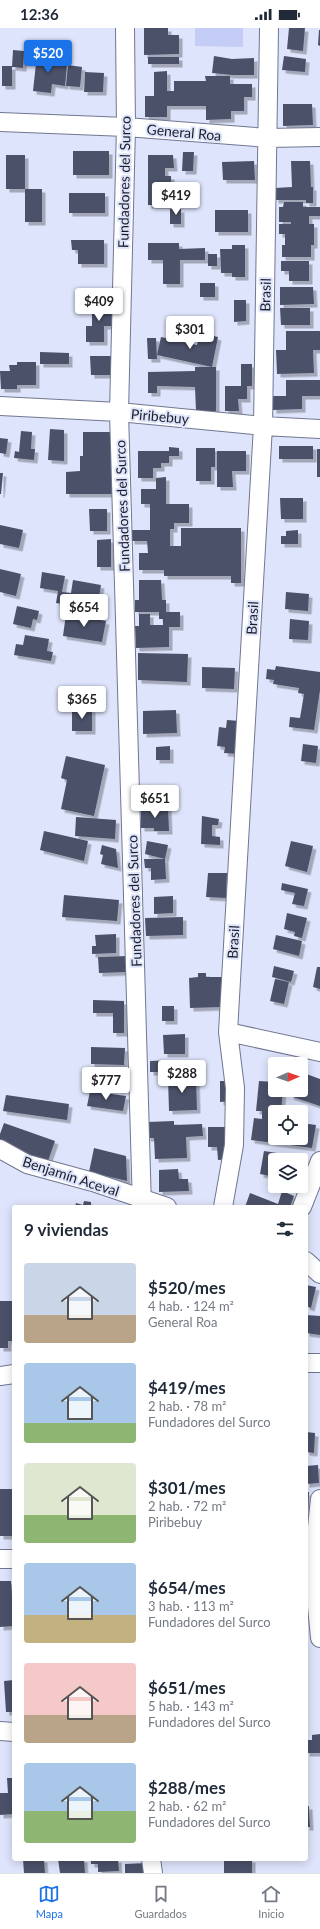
<!DOCTYPE html>
<html lang="es">
<head>
<meta charset="utf-8">
<style>
  body { margin:0; font-family:Lato,sans-serif; background:#f6f6f7; color:#1f2937; height:100vh; display:flex; flex-direction:column; font-size:15px; white-space:nowrap }
  * { box-sizing:border-box; margin:0 }
  p { font-size:13px; color:#747a83 }
  .icon { flex:none; width:22px; height:22px; fill:none; stroke:currentColor; stroke-width:2; stroke-linecap:round; stroke-linejoin:round }
  .map { position:relative; flex:1; overflow:hidden }
  .details { position:absolute; left:12px; top:1177px; width:296px; height:656px; display:flex; flex-direction:column; background:#fff; border-radius:4px; box-shadow:0 2px 10px #0003 }
  .details>* { flex:none }
  .needle { width:26px; rotate:88deg }
  .fabs { position:absolute; left:268px; top:1029px; display:grid; gap:8px }
  .fabs a { display:grid; place-items:center; width:40px; height:40px; border-radius:4px; background:#fff; box-shadow:0 2px 10px #0003; font-size:20px }
  .price { position:absolute; translate:-50% -34px; padding:0 9px; border-radius:4px; background:#fff; color:#222; font-size:13px; line-height:26px; filter:drop-shadow(0 1px 2px #0008) }
  .price::after { content:''; position:absolute; left:50%; top:24px; width:12px; height:9px; margin-left:-6px; background:inherit; clip-path:polygon(0 0,100% 0,50% 100%) }
  .price.current { background:#1a73e8; color:#fff }
  ul { padding:0; list-style:none }
  li { display:flex; align-items:center; gap:12px; height:100px; padding:0 12px }
  li span { display:grid; place-items:center; flex:none; width:112px; height:80px; border-radius:4px; color:#555 }
  li>.icon { margin-inline-start:auto }
  span .icon { width:48px; height:48px; fill:#fffc; stroke-width:1 }
  li b { font-size:17px }
  h2 { display:flex; justify-content:space-between; align-items:center; height:48px; padding:0 12px; font-size:17px }
  .status { display:flex; justify-content:space-between; align-items:center; height:28px; padding:0 20px; background:#fff; direction:ltr }
  .status svg { height:11px; fill:currentColor }
  .tab-bar { display:flex; justify-content:space-around; align-items:center; height:56px; border-top:1px solid #e0e1e3; background:#fff; font-size:11px; color:#747a83 }
  .tab-bar a { display:grid; justify-items:center; gap:2px }
  .tab-bar .current { color:#1a73e8 }
  .map>svg:first-child { display:block }
  .green { fill:#c4cdf5 }
  .building { fill:#4c5169; filter:url(#shadow) }
  .lines { fill:none; stroke-linecap:round; stroke-linejoin:round }
  .minor-casing { stroke:#717791; stroke-width:20 }
  .minor { stroke:#fff; stroke-width:18 }
  .labels { text-anchor:middle; dominant-baseline:central; stroke-width:4; stroke-linejoin:round; paint-order:stroke }
  .street-label { font-size:14px; fill:#1c1e28; stroke:#dee4fb }
</style>
</head>
<body>
<div class="status"><b>12:36</b><svg viewBox="0 0 49 12"><path d="M0 12V9h3v3zM5 12V6h3v6zM10 12V3h3v9zM15 12V0h3v12zM26 1h20v11H26zM47 4h2v5h-2z"/></svg></div>
<div class="map">
<svg width="320" height="1845" viewBox="0 0 320 1845">
  <defs>
    <filter id="shadow"><feDropShadow dx="3.5" dy="3.5" stdDeviation="0" flood-color="#0004"/></filter>
  </defs>
  <rect width="100%" height="100%" fill="#dee4fb"/>
  <path class="green" d="M195,0H243V19L195,18Z"/>
  <path class="building" d="M144,0H168V7H179V26L144,27Z
    M289,0H305L303,23L287,21Z
    M319,2H320V18L318,17Z
    M13,22L24,23L23,40L12,39Z
    M37,26L55,28L54,36L67,37L65,58L52,56L51,65L33,63Z
    M214,28L232,31L254,30V47H232L212,45Z
    M284,28L306,31L305,44L282,42Z
    M148,29H179V36H148Z
    M68,37L82,39L80,59L66,58Z
    M2,38H12V58H2Z
    M167,43V63H174V53H206L205,48H230V56H252V69H244V83H231V91L206,92V78H167V89H145V68H154V44Z
    M85,44L104,45L103,64H84Z
    M283,76H312L313,97L283,98Z
    M73,123H109V147H73Z
    M183,124H194L193,143H182Z
    M6,127H25V161H42V194H25V161H6Z
    M148,127H173L174,140H165V148H171L172,177H148Z
    M254,133L255,152H223L222,134Z
    M291,133H310L311,159H313V175H306V172H275V160L292,159Z
    M69,165H105V185H69Z
    M284,174H303V179H320V188H309V196H314V217H311V229H282V217H285V206H279V196H291V194H279V179H283Z
    M170,181H181V196H170Z
    M215,182H248V204H215Z
    M71,212H104V236H78V222H72Z
    M148,215H179V221L205,220V232H180V256H163V232H148Z
    M232,217H245V249H232V245H221L220,221H232Z
    M208,226H217V238H208Z
    M281,233H309V253H289V243H281Z
    M200,255H215V269H200Z
    M280,259H313L314,276L280,277Z
    M234,272H246V293L234,294Z
    M92,274H112V298H104V314H86V298H92Z
    M280,280H310V297H281Z
    M286,303H320V322H313L314,345L277,346L276,322H286Z
    M200,305L218,309L212,339L157,327L161,309L197,317Z
    M147,310H156L157,331H148Z
    M40,324L69,325V336H40Z
    M90,328H113V347H91Z
    M17,334H36V357H17V361H1L0,343H10L9,337H17Z
    M241,336H252V358H247V371H238L239,383H225V358H241Z
    M195,339H216V383H196L195,359L157,358V365H148V344L195,343Z
    M286,352H320V368H302V381L273,382V368H286Z
    M50,401L64,402V433L48,432Z
    M21,403L32,404L31,421H35L34,432L14,430L15,423L19,424Z
    M83,404H115V466H66V444L80,443V428H83Z
    M0,410L8,411L6,426L0,425Z
    M279,418H313V431H279Z
    M169,419L179,420V428H169V435H161V440H153V450H138V423H169Z
    M196,420H215V439H211V453H196Z
    M317,421H320V449H317Z
    M217,423H246V443H232L233,459H217Z
    M0,445H3L1,466H0Z
    M166,449V476H189V495H174V501H170V518H181V500H241V555H231V548H164V542H139V525H148L147,513H131V502H150V476H141V461H156V450Z
    M280,470H303V491H281Z
    M89,481H107V503H90Z
    M0,497L23,502L19,520L0,516Z
    M298,502V516H281V508H286V503Z
    M111,511V539H97V512Z
    M0,541L21,546L16,568L0,564Z
    M42,544L65,548L62,564L71,565L73,552L101,557L97,581L56,575L58,563L40,560Z
    M139,552H161L162,572H166V584H180V599H169V619L136,620L135,598H139V586H150V597H163V591H159V584H135V572H139Z
    M286,564L309,566L308,583L285,581Z
    M17,578L39,583L37,592L33,591L31,600L13,596Z
    M66,586L106,593L102,614L63,608Z
    M290,591L309,593L308,612L289,611Z
    M25,607L49,611L47,623L53,624L51,633L14,627L16,616L23,617Z
    M138,625L188,626L187,654L138,652Z
    M276,638L320,644V662L314,702L289,699L290,689L300,690L304,666L298,665L299,660L273,656L274,652L266,651L267,641L275,642Z
    M202,639L235,640L234,661L202,660Z
    M72,681H92V703H72Z
    M176,682L177,705L143,706V683Z
    M227,692L240,693L238,726L224,725L225,719L217,718L219,699L226,700Z
    M303,716L318,718L316,735L301,733Z
    M170,718V732H156V719Z
    M66,728L105,737L94,788L61,781L67,752L61,750Z
    M168,779L169,803H154V800H141V780Z
    M202,788L219,791L218,797H212V808L220,809V817L201,816Z
    M76,789L116,792L115,811L75,808Z
    M44,803L88,813L84,833L40,822Z
    M147,813L168,817L165,831L166,851L151,852V840H145L144,831H165L145,826Z
    M291,813L313,818L307,844L285,838Z
    M102,817L116,821L118,840L101,836L103,827L100,826Z
    M208,845H227L226,870L206,869Z
    M282,855L308,861L304,878L292,876L295,865L281,862Z
    M64,867L119,872L117,893L62,889Z
    M173,868V885L154,886V869Z
    M287,885L307,890L302,910L294,908L295,904L284,901Z
    M183,889V907L146,908L145,890Z
    M116,906V925L92,926V918H96L95,907Z
    M276,907L302,913L299,928L273,921Z
    M128,928V944L99,945L98,929Z
    M274,938L294,943L291,954L272,949Z
    M317,939H320V961L313,959Z
    M198,945H206V949H222L223,979L190,980L189,950L198,949Z
    M275,951L289,954L284,976L270,973Z
    M93,972L124,973V1005H113V985H93Z
    M162,978H174V993H162Z
    M185,1006V1026H164L163,1007Z
    M91,1019L125,1020L124,1037L91,1036Z
    M175,1032V1044H150V1033Z
    M105,1040H123V1060L105,1059Z
    M301,1044L320,1051V1078L290,1068L292,1062H301Z
    M168,1050H196L197,1082L169,1083Z
    M220,1053H233L234,1073L220,1074Z
    M259,1053L275,1054V1062H283L281,1084H275V1110H301V1095L316,1097L312,1120L251,1112L254,1090L262,1091V1083H256Z
    M90,1063L126,1068L123,1083L87,1078Z
    M6,1067L69,1076L67,1092L3,1083Z
    M174,1093V1097L202,1096L203,1108L186,1109L187,1130L155,1131L154,1110H147V1094Z
    M4,1095L55,1113L48,1133L0,1116V1106Z
    M208,1099H230L231,1131L218,1132L217,1119H208Z
    M94,1120L126,1128L127,1153L89,1144Z
    M264,1123L290,1127L289,1132H275V1157L269,1156L270,1148L260,1146Z
    M178,1141L179,1151H188L189,1163L159,1164V1142Z
    M282,1163L294,1168L290,1179H245L250,1165L278,1176Z
    M84,1173L91,1174V1179H75L76,1175L83,1177Z
    M306,1257L316,1259L311,1280L306,1278Z
    M0,1273H14V1313H8V1320H0Z
    M306,1287L320,1288V1307L306,1305Z
    M306,1404L315,1405L314,1425L306,1424Z
    M318,1437L319,1455L306,1456V1438Z
    M0,1461H13L14,1523H12V1508H0Z
    M306,1464H309L308,1501H306Z
    M0,1553H11L14,1598L0,1599Z
    M14,1652V1684H6L4,1653Z
    M320,1706V1725H306V1712H312V1707Z
    M7,1750H14V1786L0,1787V1765H8Z
    M306,1778H309L310,1799H306Z
    M23,1831H44L45,1845H24Z
    M58,1831H84L85,1845H60Z
    M91,1831H118L119,1843L98,1844V1836H91Z
    M224,1831H252V1845H224Z
    M146,1835V1845H125V1836Z"/>
  <g class="lines">
    <defs>
      <path id="minor" d="M125,0L126,99L119,384L142,1179
        M0,94L126,99L268,110L320,109
        M0,378L119,384L263,398L320,401
        M228,1004L320,1024
        M0,1121L27,1136L93,1154L167,1179
        M223,1179L234,1117L235,1060L228,1004L263,398L269,0
        M302,1179L320,1133
        M306,1233L320,1246
        M306,1335H320
        M0,1348L14,1346
        M320,1471L313,1537L320,1610
        M0,1531H14
        M0,1703L14,1704
        M151,1831L153,1845"/>
    </defs>
    <use href="#minor" class="minor-casing"/>
    <use href="#minor" class="minor"/>
  </g>
  <g class="labels">
    <g class="street-label">
      <text transform="translate(184 104) rotate(5)">General Roa</text>
      <text transform="translate(124 154) rotate(-89)">Fundadores del Surco</text>
      <text transform="translate(265 267) rotate(-89)">Brasil</text>
      <text transform="translate(160 388) rotate(5)">Piribebuy</text>
      <text transform="translate(122 478) rotate(-92)">Fundadores del Surco</text>
      <text transform="translate(252 590) rotate(-87)">Brasil</text>
      <text transform="translate(134 873) rotate(-92)">Fundadores del Surco</text>
      <text transform="translate(233 914) rotate(-87)">Brasil</text>
      <text transform="translate(71 1148) rotate(18)">Benjamín Aceval</text>
    </g>
  </g>
</svg>
<div class="fabs">
<a><svg class="needle" viewBox="-14 -14 28 28"><path d="M0-13l5 13h-10z" fill="#e53935"/><path d="M0 13l5-13h-10z" fill="#747a83"/></svg></a>
<a><svg class="icon" aria-label="locate" viewBox="0 0 24 24"><circle cx="12" cy="12" r="6"/><path d="M12 2v4M12 18v4M2 12h4M18 12h4"/></svg></a>
<a><svg class="icon" aria-label="layers" viewBox="0 0 24 24"><path d="M12 4l9 5-9 5-9-5zM3 14l9 5 9-5"/></svg></a>
</div>
<b class="price current" style="left:48px;top:46px">$520</b>
<b class="price" style="left:176px;top:188px">$419</b>
<b class="price" style="left:99px;top:294px">$409</b>
<b class="price" style="left:190px;top:322px">$301</b>
<b class="price" style="left:84px;top:600px">$654</b>
<b class="price" style="left:82px;top:692px">$365</b>
<b class="price" style="left:155px;top:791px">$651</b>
<b class="price" style="left:182px;top:1066px">$288</b>
<b class="price" style="left:106px;top:1073px">$777</b>
<section class="details">
<h2>9 viviendas<svg class="icon" aria-label="filters" viewBox="0 0 24 24"><path d="M4 7h16M4 17h16"/><circle cx="9" cy="7" r="2"/><circle cx="15" cy="17" r="2"/></svg></h2>
<ul>
<li><span style="background:linear-gradient(#c9d6e8 65%,#b9a48a 0)"><svg class="icon" aria-label="home" viewBox="0 0 24 24"><path d="M3 11l9-7 9 7M6 9v11h12V9"/></svg></span><div><b>$520/mes</b><p>4 hab. · 124 m²</p><p>General Roa</p></div></li>
<li><span style="background:linear-gradient(#a9c7e8 75%,#8fb573 0)"><svg class="icon" aria-label="home" viewBox="0 0 24 24"><path d="M3 11l9-7 9 7M6 9v11h12V9"/></svg></span><div><b>$419/mes</b><p>2 hab. · 78 m²</p><p>Fundadores del Surco</p></div></li>
<li><span style="background:linear-gradient(#dfe7d0 65%,#8fb573 0)"><svg class="icon" aria-label="home" viewBox="0 0 24 24"><path d="M3 11l9-7 9 7M6 9v11h12V9"/></svg></span><div><b>$301/mes</b><p>2 hab. · 72 m²</p><p>Piribebuy</p></div></li>
<li><span style="background:linear-gradient(#a9c7e8 65%,#c2b280 0)"><svg class="icon" aria-label="home" viewBox="0 0 24 24"><path d="M3 11l9-7 9 7M6 9v11h12V9"/></svg></span><div><b>$654/mes</b><p>3 hab. · 113 m²</p><p>Fundadores del Surco</p></div></li>
<li><span style="background:linear-gradient(#f6c9c9 65%,#b9a48a 0)"><svg class="icon" aria-label="home" viewBox="0 0 24 24"><path d="M3 11l9-7 9 7M6 9v11h12V9"/></svg></span><div><b>$651/mes</b><p>5 hab. · 143 m²</p><p>Fundadores del Surco</p></div></li>
<li><span style="background:linear-gradient(#a9c7e8 60%,#8fb573 0)"><svg class="icon" aria-label="home" viewBox="0 0 24 24"><path d="M3 11l9-7 9 7M6 9v11h12V9"/></svg></span><div><b>$288/mes</b><p>2 hab. · 62 m²</p><p>Fundadores del Surco</p></div></li>
</ul>
</section>
</div>
<nav class="tab-bar">
<a class="current"><svg class="icon" aria-label="map" viewBox="0 0 24 24"><path d="M3 6l6-2 6 2 6-2v14l-6 2-6-2-6 2zM9 4v14M15 6v14"/></svg>Mapa</a>
<a><svg class="icon" aria-label="saved" viewBox="0 0 24 24"><path d="M7 4h10v16l-5-4-5 4z"/></svg>Guardados</a>
<a><svg class="icon" aria-label="home" viewBox="0 0 24 24"><path d="M3 11l9-7 9 7M6 9v11h12V9"/></svg>Inicio</a>
</nav>
</body>
</html>
